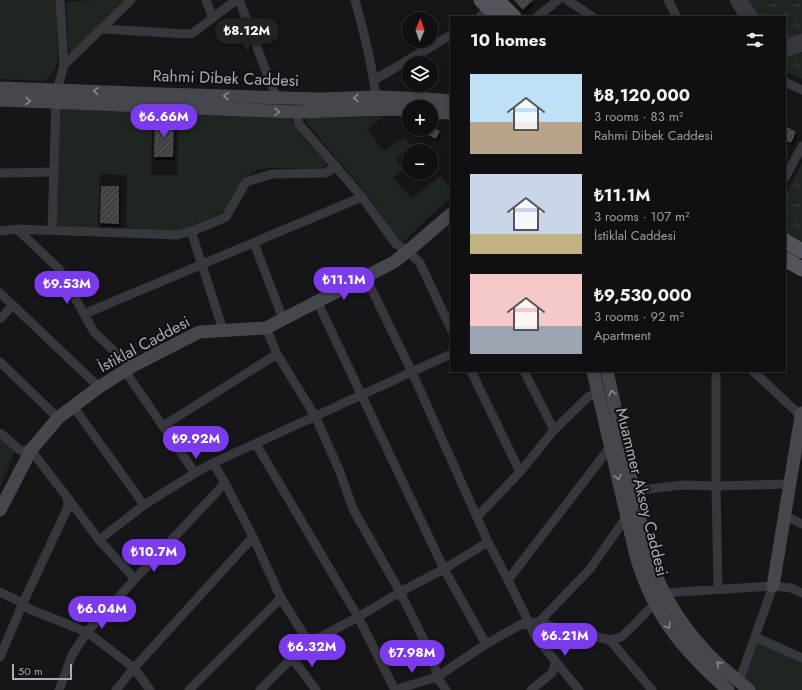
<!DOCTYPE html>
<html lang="en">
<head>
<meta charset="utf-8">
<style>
  body { margin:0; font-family:Jost,sans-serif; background:#19191b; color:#f1f3f6; height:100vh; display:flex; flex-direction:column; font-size:15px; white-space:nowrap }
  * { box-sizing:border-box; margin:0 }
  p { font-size:13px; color:#9c9d9f }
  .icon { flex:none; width:22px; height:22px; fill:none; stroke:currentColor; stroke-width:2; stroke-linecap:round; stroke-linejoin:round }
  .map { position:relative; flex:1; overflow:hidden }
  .details { position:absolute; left:450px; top:16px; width:336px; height:356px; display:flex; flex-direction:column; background:#101012; border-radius:0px; box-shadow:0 2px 6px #0003,0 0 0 1px #303032 }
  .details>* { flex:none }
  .needle { width:26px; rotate:2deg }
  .buttons { position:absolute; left:402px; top:12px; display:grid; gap:8px }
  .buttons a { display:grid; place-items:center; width:36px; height:36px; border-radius:50%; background:#101012; box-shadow:0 2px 6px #0003,0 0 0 1px #303032; font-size:20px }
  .scale { position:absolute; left:12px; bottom:10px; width:60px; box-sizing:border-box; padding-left:4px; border:2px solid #a8adb8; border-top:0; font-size:11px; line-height:14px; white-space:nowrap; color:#a8adb8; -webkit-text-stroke:3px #111113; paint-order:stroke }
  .price { position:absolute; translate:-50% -34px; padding:0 9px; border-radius:14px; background:#7c3aed; color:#fff; font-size:13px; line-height:26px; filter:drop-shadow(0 1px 2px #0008) }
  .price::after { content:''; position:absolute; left:50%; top:24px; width:12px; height:9px; margin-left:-6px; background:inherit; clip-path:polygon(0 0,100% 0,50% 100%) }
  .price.on { background:#222; color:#fff }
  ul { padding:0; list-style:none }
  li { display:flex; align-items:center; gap:12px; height:100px; padding:0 20px }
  li span { display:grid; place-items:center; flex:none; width:112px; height:80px; border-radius:0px; color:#555 }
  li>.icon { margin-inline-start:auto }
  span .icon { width:48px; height:48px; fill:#fffc; stroke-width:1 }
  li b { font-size:17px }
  h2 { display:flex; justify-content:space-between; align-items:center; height:48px; padding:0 20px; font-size:17px }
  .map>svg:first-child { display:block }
  .grass { fill:#1e261f }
  .park { fill:url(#park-tufts) }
  .building { fill:url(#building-hatch); filter:url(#shadow) }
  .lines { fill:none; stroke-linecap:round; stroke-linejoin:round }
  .street { stroke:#37383d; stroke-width:9 }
  .secondary { stroke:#45474d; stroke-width:13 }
  .primary { stroke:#53555c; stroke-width:15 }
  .oneway { stroke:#858993 }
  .labels { text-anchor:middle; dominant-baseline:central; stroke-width:4; stroke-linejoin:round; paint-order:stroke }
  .street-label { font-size:16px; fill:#a8adb8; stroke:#111113 }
</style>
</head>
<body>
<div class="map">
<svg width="802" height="690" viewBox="0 0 802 690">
  <defs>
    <pattern id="park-tufts" width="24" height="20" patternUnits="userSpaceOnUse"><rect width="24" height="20" fill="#1e261f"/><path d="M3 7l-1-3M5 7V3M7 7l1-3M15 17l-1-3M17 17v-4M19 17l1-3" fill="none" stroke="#3c433d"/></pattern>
    <pattern id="building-hatch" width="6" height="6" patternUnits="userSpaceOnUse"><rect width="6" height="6" fill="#404145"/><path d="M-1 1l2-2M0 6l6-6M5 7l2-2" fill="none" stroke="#595a5e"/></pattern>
    <filter id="shadow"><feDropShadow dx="1.5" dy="3" stdDeviation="0" flood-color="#0009"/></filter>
  </defs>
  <rect width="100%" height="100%" fill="#161618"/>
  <path class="grass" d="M0,0H56L58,57L56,67L52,74L44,81L0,79Z
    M90,0H124L71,52L68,47L66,2L80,1Z
    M60,109L152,112L151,175H177L178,113L289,117L306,141L327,163L321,169L270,168L257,170L244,178L225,211L192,227L174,231L126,228L127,175L100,174L98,228L56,226Z
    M384,117L367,129L384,151L404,137L412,146L396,159L404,170L393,177L411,199L440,176L451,189V197L403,242L397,240L370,198L305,121L308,118Z
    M0,439L14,451V454L0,487Z
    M758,643L802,662V690H756L746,681V675Z"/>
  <path class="park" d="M738,0H802V79L785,71V17H749Z
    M802,163V243L785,233V195Z"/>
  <path class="building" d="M514,0H533L523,10Z
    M155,119H174L173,157H154Z
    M431,126L440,131L436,139L423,132L425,129H431Z
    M785,126L796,132L791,143L785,140Z
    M101,186H119V224L100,223Z"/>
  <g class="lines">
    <path class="street" d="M60,0L64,65
      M206,0L213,18
      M239,0L276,97
      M355,0C364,32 372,64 376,97
      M567,0L593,17
      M668,0L677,17
      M734,0L744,17
      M743,0L754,17
      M480,17L488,7
      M537,17L558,0
      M102,29L187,34L193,33L236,0
      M785,44L802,38
      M785,53L802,47
      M374,80L451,35
      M785,82L802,90
      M296,112L299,124L362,197L396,244L408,251L420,263L451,329
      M0,173L54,172
      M785,178L802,146
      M17,229L59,269L94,332L131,367
      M52,230L56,102L57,90L64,65L131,0
      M0,231L17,229L177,235L195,230L226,217L246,182L272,174L326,173L336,166
      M191,231L223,330
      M254,243L283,319
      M365,276L412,372L488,542L508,580L529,623L535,636L579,690
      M0,293L99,387
      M317,301L444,569L486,644
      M84,314L362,197
      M0,319L13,305
      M266,328L277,354L315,416L340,472L353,509L400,592L433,658L437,677L446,690
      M0,362L58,418
      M125,371L195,473
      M471,371L520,472
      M524,371L554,430
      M716,371V486L718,589
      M753,371L801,416
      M73,406L144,505
      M163,426L277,354
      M0,433L20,450H31L67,497L99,540L135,579
      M256,444L358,617L395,690
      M213,463L225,483L253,537L281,598L309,643
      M634,491L682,485L716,486L789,484
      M784,515L802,524
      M477,517L520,472L554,430L589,396L599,395
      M99,540L144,505L195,473L213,463L451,354
      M508,580L611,446
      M0,592L23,603L27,608L87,632L134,668L150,690
      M539,622L590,569L627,516
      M755,637L802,658
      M610,640L621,637L632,627L648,610L656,605L660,595L664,593L773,586L791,588L802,593
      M0,657L23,603L68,507L67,497
      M292,658L316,690
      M737,680L741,676L773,586
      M59,690L72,655L87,632L135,579L225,483
      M116,690L134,668L253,537
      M189,690L281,598
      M260,690L292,658L309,643L358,617L400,592L444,569L488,542
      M394,690L437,677L486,644L520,625L529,623L539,622L554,627L610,640L652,690
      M531,690L552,673L556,662"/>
    <path class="secondary" d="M0,88L162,94L320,99L376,97L428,99L451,101
      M0,100L296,112L394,109L409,110
      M431,112L451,113
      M593,371L636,556C653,615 683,650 728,690
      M607,371L645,543C656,585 678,622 707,653C720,666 735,678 749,690
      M0,510L31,450L58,418L99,387L131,367L199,332L266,328L394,262L408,251L451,214
      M773,586L801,416L802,413"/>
    <path class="primary" d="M481,0L498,17
      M497,0L514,17
      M785,241L802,251
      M785,259L802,269"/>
  </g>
  <defs><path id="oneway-chevron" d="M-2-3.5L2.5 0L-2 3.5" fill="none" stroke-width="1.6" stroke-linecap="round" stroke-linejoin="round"/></defs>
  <g class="oneway">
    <use href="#oneway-chevron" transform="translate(96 91) rotate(-178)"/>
    <use href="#oneway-chevron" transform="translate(226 96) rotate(-178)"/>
    <use href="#oneway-chevron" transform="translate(356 98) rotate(179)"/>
    <use href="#oneway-chevron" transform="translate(28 101) rotate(2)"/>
    <use href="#oneway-chevron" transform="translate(277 112) rotate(3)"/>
    <use href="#oneway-chevron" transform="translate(612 393) rotate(-103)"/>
    <use href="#oneway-chevron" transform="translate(618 477) rotate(77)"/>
    <use href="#oneway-chevron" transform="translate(668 626) rotate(56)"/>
    <use href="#oneway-chevron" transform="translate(719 664) rotate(-138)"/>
  </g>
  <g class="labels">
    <g class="street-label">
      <text transform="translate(226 78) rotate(2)">Rahmi Dibek Caddesi</text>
      <text transform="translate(144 344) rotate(-28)">İstiklal Caddesi</text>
      <text transform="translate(642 492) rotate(76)">Muammer Aksoy Caddesi</text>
    </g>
  </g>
</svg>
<div class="buttons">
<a><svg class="needle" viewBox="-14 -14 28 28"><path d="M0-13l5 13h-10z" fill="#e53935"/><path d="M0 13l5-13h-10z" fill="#9c9d9f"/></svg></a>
<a><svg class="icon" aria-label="layers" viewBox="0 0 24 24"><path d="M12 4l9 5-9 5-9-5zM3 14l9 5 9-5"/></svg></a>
<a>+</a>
<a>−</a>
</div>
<div class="scale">50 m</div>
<b class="price on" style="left:247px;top:52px">₺8.12M</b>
<b class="price" style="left:164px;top:138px">₺6.66M</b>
<b class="price" style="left:344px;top:301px">₺11.1M</b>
<b class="price" style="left:67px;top:305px">₺9.53M</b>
<b class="price" style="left:196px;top:460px">₺9.92M</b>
<b class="price" style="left:154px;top:573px">₺10.7M</b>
<b class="price" style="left:102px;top:630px">₺6.04M</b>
<b class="price" style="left:565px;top:657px">₺6.21M</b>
<b class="price" style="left:312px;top:668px">₺6.32M</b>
<b class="price" style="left:412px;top:674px">₺7.98M</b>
<section class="details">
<h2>10 homes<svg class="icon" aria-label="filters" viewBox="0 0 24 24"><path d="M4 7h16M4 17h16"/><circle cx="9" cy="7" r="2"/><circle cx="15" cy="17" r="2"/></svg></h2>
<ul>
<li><span style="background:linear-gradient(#bfe0f5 60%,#b9a48a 0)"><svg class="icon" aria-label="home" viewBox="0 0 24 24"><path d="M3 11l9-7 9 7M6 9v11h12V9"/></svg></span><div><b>₺8,120,000</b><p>3 rooms · 83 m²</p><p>Rahmi Dibek Caddesi</p></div></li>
<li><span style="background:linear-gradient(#c9d6e8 75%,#c2b280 0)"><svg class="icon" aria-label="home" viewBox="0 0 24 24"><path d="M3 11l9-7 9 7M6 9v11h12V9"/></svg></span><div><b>₺11.1M</b><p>3 rooms · 107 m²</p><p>İstiklal Caddesi</p></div></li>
<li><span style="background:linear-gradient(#f6c9c9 65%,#9aa5b1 0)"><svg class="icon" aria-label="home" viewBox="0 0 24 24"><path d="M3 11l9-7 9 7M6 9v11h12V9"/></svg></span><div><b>₺9,530,000</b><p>3 rooms · 92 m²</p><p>Apartment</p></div></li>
</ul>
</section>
</div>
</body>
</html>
